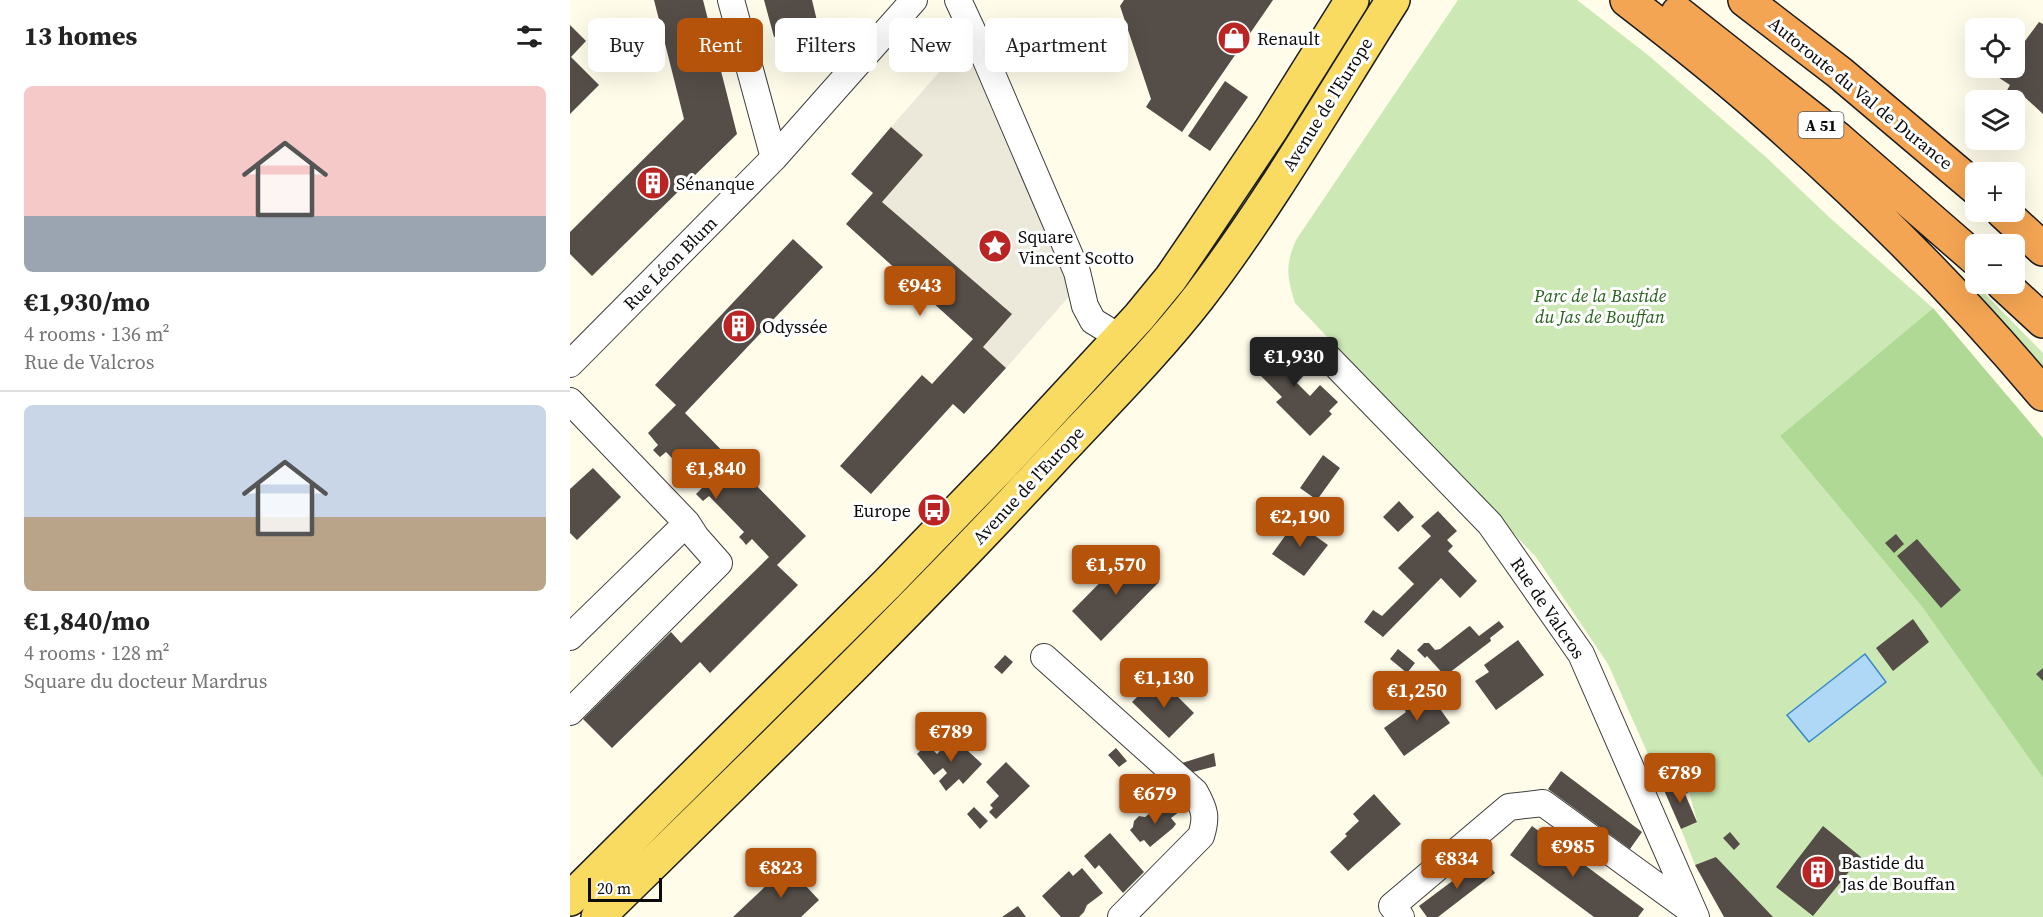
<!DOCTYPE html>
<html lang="en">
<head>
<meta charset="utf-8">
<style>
  body { margin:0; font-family:"Source Serif 4",serif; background:#f6f6f6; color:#222; height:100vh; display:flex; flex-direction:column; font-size:22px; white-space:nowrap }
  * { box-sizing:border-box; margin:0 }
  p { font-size:20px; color:#767676 }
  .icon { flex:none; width:33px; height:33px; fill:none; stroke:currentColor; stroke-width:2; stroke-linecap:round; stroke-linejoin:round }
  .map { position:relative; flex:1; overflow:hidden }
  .sheet { display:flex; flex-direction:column; background:#fff; width:570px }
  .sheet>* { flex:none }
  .top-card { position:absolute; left:18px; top:18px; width:570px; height:54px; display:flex; gap:12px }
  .buttons { position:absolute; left:1395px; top:18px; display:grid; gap:12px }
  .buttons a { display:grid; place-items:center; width:60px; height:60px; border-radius:9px; background:#fff; box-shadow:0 6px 24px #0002; font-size:30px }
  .scale { position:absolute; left:18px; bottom:15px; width:74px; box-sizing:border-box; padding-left:6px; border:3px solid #0b0b0b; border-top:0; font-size:16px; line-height:21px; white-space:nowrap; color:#0b0b0b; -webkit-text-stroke:4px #fff; paint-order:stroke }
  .price { position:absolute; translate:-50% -51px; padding:0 14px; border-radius:6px; background:#b45309; color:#fff; font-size:20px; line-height:39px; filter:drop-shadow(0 2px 3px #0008) }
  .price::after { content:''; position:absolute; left:50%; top:36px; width:18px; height:14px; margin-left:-9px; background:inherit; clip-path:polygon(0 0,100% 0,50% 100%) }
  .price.on { background:#222; color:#fff }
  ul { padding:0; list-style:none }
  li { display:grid; align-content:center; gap:12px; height:318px; padding:0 24px }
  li+li { border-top:2px solid #e0e0e0 }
  li span { display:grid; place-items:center; height:186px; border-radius:9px; color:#555 }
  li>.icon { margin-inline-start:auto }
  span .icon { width:108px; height:108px; fill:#fffc; stroke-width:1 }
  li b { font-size:26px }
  h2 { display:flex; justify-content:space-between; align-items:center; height:72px; padding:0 24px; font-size:26px }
  .pill { padding:0 21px; border-radius:9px; background:#fff; box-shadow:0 6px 24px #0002; font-size:21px; line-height:54px }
  .pill.on { background:#b45309; color:#fff }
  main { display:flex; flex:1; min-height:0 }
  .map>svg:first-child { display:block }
  .green { fill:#cce8b4 }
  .forest { fill:#afd994 }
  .plaza { fill:#ede9da }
  .water { fill:#afd7f6; stroke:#3688cc; stroke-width:1.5 }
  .building { fill:#544d48 }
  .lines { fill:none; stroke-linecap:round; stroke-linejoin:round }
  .minor-casing { stroke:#3e3e3e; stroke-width:28 }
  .major-casing { stroke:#1c1c1c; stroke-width:36 }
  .highway-casing { stroke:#1c1c1c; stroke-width:36 }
  .minor { stroke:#fff; stroke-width:26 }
  .major { stroke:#f8db60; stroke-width:33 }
  .highway { stroke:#f4a553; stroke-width:33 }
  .labels { text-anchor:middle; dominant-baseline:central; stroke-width:6; stroke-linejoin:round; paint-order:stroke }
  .shield { fill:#fff; stroke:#545454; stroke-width:1.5 }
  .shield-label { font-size:16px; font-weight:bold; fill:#0b0b0b }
  .poi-label { font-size:18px; fill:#0b0b0b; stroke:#fff; text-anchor:start }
  .street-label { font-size:18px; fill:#0b0b0b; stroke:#fff }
  .park-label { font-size:18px; font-style:italic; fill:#27621d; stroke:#fff }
</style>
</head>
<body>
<main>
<section class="sheet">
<h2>13 homes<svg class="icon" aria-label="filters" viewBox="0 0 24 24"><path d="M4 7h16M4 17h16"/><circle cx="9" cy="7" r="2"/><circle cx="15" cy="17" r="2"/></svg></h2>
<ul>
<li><span style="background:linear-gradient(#f6c9c9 70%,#9aa5b1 0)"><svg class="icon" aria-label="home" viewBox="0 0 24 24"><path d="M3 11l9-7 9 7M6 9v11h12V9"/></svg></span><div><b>€1,930/mo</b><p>4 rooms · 136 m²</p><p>Rue de Valcros</p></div></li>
<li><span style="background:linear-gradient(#c9d6e8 60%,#b9a48a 0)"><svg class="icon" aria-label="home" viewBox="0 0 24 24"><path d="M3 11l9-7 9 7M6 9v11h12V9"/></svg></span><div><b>€1,840/mo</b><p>4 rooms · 128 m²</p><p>Square du docteur Mardrus</p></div></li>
</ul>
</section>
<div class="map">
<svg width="1473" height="917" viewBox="0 0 1473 917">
  <rect width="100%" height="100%" fill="#fffcea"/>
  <path class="green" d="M798,0H807L694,178L612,297L341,591L335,586L450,467Z
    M888,0H1007L1078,55L1197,158L1260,218L1363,308L1210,436L1353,608L1473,778V917H1203L1146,857L1125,865L1111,829L1127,821L1119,792L1113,780L1093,788L1038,664L966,557L725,303C717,276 715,266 726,240Z
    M1411,290L1473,353V369L1406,295Z"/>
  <path class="forest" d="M1363,308L1473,438V778L1353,608L1210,436Z"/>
  <path class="plaza" d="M400,37L504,291L436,368L413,347L442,314L312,202L353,155L321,127Z"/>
  <path class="water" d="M1295,654L1316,682L1239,742L1217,715Z"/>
  <path class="building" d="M84,0H133L167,134L22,276L0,254V232L114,119Z
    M194,0H242L248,25L204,37Z
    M554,0H703L612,132L576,107L581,99L550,6Z
    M1469,22L1473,24V114L1447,90L1441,97L1435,94L1440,85L1414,68H1444V56Z
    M0,25L16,41L1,57L29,85L0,114Z
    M655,81L678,97L640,151L618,136Z
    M321,127L353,155L312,202L442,314L413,347L436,368L394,414L383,404L301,494L270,466L352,375L362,384L403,339L276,224L303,193L281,174Z
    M223,239L253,267L115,413L236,536L207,565L228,585L140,673L130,662L42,748L13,719L101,632L111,643L199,557L182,539L176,545L173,541L169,537L174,532L139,496L133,501L126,494L132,488L96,452L90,457L83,450L88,445L78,433L106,405L85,385Z
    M705,340L737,372L727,383L740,396L750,385L768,402L759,411L762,414L740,436L706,402L712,397L680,365Z
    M753,455L770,468L747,500L730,488Z
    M23,468L51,497L7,540L0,533V489Z
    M829,501L844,517L828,532L813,517Z
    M868,511L887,531L877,540L883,546L878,551L907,581L890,598L871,578L813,637L794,622L803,610L812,616L844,584L828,568L861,536L851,526Z
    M728,518L747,532L744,535L758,545L734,576L702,554Z
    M1326,534L1334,544L1324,553L1315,543Z
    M1347,539L1391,590L1371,608L1327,556Z
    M560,552L589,582L531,641L502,611Z
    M1343,619L1359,642L1323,671L1306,648Z
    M929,621L934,627L920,638L921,641L875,676L857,656L855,658L847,650L854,643H859L865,650L870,649L898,627L900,626L909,636Z
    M948,640L974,675L926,710L905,681L919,672L914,665Z
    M828,649L845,663L837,673L820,659Z
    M435,655L443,662L432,674L424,667Z
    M1473,668V681L1466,674Z
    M593,682L624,713L599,738L562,702L573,691L578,696Z
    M854,686L880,723L834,756L814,728L836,712L830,703Z
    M383,737L412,764L393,784L389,779L376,791L369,781L377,773L373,768L364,775L347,754L357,744L367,754Z
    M546,748L557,761L549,767L538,755Z
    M644,753L646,766L623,772L612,763Z
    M436,762L460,786L426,819L419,812L423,808L420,805L429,796L416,782Z
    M991,771L1072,832L1060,849L978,789Z
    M1113,779L1119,792L1115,794L1127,822L1111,829L1093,788Z
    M804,794L831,824L778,871L760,852L777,836L775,834L789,821L783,814Z
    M601,802L609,812L601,818L606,824L603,828L580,847L574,840L570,842L560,830L563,827L564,821L569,816L575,817L588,807L591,811Z
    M404,807L418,821L410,829L397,814Z
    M962,826L1074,909L1068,917H1024L940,855Z
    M1253,826L1291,857L1243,916L1206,887Z
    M1160,832L1170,844L1164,850L1153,838Z
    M540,833L574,872L553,893L529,865L525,869L514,856Z
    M1146,857L1203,917H1154L1125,865Z
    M913,858L925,873L868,917H857L849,906Z
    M217,866L249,900L231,917H163Z
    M512,868L533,893L517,905L514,912L509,917H491L472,896L499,871L503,876Z
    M448,906L456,917H432Z"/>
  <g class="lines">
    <defs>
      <path id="minor" d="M161,0L204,158
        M388,0L416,60L507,272L515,306L523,321L551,338
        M752,351L920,524L1011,654L1126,917
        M0,364L204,158L344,0
        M0,401L117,523L0,637
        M474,657L625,792C635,810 637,817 631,836L551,917
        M0,712L149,563L126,537L117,523
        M831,917L822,906L939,807L973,803L1123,912"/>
      <path id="major" d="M0,899L318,583L433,464L569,317L601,278L629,237L702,128L782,0
        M28,917C181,767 336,618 481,461C531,407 584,355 629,297C700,204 760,99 823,0"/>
      <path id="highway" d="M1057,0C1105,37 1153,75 1198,115C1296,201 1389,294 1473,394
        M1175,0L1270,73L1406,188
        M1108,13L1268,139L1406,259
        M1433,212L1473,249
        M1433,284L1473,321"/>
    </defs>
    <use href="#minor" class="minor-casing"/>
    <use href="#major" class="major-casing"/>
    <use href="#highway" class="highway-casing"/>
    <use href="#minor" class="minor"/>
    <use href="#major" class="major"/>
    <use href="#highway" class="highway"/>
  </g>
  <defs>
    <symbol id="shop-disc" viewBox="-11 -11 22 22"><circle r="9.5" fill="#ba2524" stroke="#fff"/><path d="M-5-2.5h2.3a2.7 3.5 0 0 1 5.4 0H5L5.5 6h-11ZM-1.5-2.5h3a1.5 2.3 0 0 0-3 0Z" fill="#fff"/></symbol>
    <symbol id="building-disc" viewBox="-11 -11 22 22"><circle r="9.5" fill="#ba2524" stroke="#fff"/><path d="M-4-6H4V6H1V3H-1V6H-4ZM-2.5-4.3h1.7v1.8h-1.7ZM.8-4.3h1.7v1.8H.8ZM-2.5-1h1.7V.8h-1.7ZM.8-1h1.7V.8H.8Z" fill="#fff"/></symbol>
    <symbol id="sight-disc" viewBox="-11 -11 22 22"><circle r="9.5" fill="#ba2524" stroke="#fff"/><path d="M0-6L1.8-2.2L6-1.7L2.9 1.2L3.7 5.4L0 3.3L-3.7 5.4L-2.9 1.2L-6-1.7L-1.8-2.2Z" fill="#fff"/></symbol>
    <symbol id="bus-disc" viewBox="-11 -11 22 22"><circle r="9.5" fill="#ba2524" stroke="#fff"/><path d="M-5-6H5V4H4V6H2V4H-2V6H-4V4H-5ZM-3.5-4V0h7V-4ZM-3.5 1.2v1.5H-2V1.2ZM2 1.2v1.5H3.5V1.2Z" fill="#fff"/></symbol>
  </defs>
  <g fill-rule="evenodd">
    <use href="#shop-disc" x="645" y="19" width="38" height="38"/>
    <use href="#building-disc" x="64" y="164" width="38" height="38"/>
    <use href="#sight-disc" x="406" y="227" width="38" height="38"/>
    <use href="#building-disc" x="150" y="307" width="38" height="38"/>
    <use href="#bus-disc" x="345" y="491" width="38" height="38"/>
    <use href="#building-disc" x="1229" y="853" width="38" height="38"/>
  </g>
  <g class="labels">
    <rect class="shield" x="1228.5" y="112" width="45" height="26" rx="4.5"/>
    <g class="shield-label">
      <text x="1251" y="125">A 51</text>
    </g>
    <g class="poi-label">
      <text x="687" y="38">Renault</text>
      <text x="106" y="183">Sénanque</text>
      <text x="448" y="236">Square<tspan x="448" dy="21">Vincent Scotto</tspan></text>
      <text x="192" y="326">Odyssée</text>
      <text x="341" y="510" text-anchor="end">Europe</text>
      <text x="1271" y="862">Bastide du<tspan x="1271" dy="21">Jas de Bouffan</tspan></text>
    </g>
    <g class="street-label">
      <text transform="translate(1291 93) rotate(39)">Autoroute du Val de Durance</text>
      <text transform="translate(757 104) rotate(-58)">Avenue de l'Europe</text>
      <text transform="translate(100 263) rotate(-45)">Rue Léon Blum</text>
      <text transform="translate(458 485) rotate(-47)">Avenue de l'Europe</text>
      <text transform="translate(978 608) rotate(56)">Rue de Valcros</text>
    </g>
    <g class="park-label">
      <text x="1030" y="295">Parc de la Bastide<tspan x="1030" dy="21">du Jas de Bouffan</tspan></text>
    </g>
  </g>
</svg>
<div class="buttons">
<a><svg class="icon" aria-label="locate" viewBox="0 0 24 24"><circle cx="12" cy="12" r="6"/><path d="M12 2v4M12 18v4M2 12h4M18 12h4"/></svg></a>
<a><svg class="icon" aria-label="layers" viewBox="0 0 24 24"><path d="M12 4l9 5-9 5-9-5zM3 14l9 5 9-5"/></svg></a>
<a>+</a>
<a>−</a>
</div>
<div class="scale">20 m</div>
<b class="price" style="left:350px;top:317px">€943</b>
<b class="price on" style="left:724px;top:388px">€1,930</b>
<b class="price" style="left:146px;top:500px">€1,840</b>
<b class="price" style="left:730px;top:548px">€2,190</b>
<b class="price" style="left:546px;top:596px">€1,570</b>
<b class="price" style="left:594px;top:709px">€1,130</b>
<b class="price" style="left:847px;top:722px">€1,250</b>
<b class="price" style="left:381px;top:763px">€789</b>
<b class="price" style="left:1110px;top:804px">€789</b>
<b class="price" style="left:585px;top:825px">€679</b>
<b class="price" style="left:1003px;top:878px">€985</b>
<b class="price" style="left:887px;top:890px">€834</b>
<b class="price" style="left:211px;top:899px">€823</b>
<div class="top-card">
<a class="pill">Buy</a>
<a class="pill on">Rent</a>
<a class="pill">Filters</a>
<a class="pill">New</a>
<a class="pill">Apartment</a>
</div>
</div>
</main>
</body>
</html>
